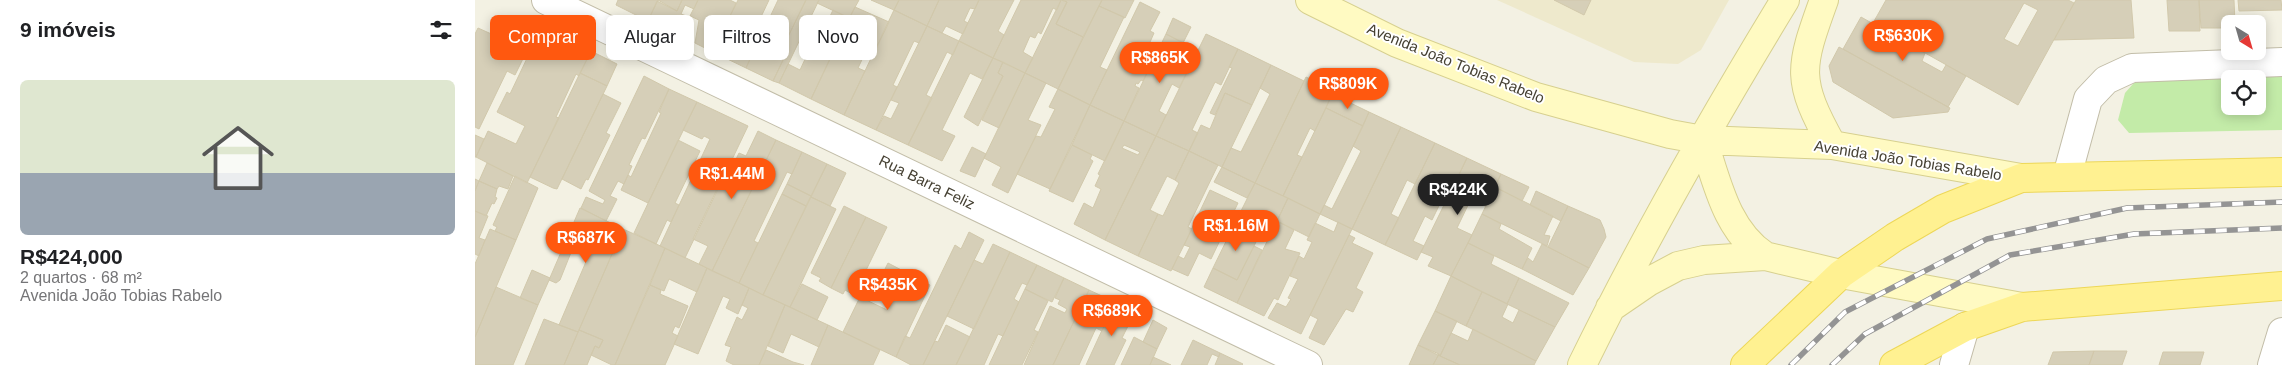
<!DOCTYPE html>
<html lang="pt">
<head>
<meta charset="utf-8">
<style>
  body { margin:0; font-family:Arial,sans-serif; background:#f2f2f2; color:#202124; height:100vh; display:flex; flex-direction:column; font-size:19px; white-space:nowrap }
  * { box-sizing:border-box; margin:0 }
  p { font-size:16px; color:#757577 }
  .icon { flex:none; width:28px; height:28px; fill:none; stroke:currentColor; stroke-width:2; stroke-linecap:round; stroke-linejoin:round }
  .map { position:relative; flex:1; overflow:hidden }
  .details { display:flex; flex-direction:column; background:#fff; width:475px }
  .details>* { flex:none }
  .top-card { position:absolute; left:15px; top:15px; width:475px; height:45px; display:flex; gap:10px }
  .needle { width:32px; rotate:143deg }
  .controls { position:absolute; left:1746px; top:15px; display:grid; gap:10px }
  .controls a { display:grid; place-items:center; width:45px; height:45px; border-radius:8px; background:#fff; box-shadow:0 2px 12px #0003; font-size:25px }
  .price { position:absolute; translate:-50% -42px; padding:0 11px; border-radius:18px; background:#ff580f; color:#fff; font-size:16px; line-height:32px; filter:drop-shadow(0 1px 2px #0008) }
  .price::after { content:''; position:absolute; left:50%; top:30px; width:15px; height:11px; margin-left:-8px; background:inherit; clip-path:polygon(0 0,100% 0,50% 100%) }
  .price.on { background:#222; color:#fff }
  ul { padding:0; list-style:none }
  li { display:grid; align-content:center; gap:10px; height:265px; padding:0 20px }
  li span { display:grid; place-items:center; height:155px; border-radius:8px; color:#555 }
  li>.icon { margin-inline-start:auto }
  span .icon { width:90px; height:90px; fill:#fffc; stroke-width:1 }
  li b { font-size:21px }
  h2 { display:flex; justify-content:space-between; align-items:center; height:60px; padding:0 20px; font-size:21px }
  .tag { padding:0 18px; border-radius:8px; background:#fff; box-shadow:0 2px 12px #0003; font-size:18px; line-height:45px }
  .tag.on { background:#ff580f; color:#fff }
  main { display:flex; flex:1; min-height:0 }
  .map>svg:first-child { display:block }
  .education { fill:#eee9cc }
  .green { fill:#c3eba8; fill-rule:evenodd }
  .building { fill:#d6cfb8; stroke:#d1c8ab; fill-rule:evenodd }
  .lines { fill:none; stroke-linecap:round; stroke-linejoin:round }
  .street-casing { stroke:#c2bda8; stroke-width:30 }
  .secondary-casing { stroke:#d7d08f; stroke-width:30 }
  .primary-casing { stroke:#edd758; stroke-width:30 }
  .street { stroke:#fff; stroke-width:28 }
  .secondary { stroke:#fffac2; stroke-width:28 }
  .primary { stroke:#fff191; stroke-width:28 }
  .rail-casing { stroke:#949494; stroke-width:5.5 }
  .rail { stroke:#fff; stroke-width:4; stroke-dasharray:11; stroke-linecap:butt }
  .labels { text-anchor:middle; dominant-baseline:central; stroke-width:4; stroke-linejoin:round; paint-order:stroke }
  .street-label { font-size:15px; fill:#464133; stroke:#fff }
</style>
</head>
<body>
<main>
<section class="details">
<h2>9 imóveis<svg class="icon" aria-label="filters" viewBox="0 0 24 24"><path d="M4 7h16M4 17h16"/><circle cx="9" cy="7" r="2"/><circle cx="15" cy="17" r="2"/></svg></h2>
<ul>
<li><span style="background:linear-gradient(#dfe7d0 60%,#9aa5b1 0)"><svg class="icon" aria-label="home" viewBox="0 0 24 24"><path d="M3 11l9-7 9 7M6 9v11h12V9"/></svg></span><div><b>R$424,000</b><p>2 quartos · 68 m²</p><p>Avenida João Tobias Rabelo</p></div></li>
</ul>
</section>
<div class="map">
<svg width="1807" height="365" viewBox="0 0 1807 365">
  <rect width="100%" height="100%" fill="#f3f1e3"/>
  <path class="education" d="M1022,0H1254L1226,50L1203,64L1159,62Z"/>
  <path class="green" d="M1807,73V130L1654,133L1643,120L1650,93L1665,76ZM1755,79H1782V106H1755Z"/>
  <path class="building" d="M143,0H183L173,21L141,5Z
    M183,0H207L202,11Z
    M207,0H223L219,9L210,5L206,14L214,17L205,36L173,21L182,1L202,11Z
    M223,0H255L261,3L238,52L220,43L224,20L215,16Z
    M263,0H294L285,19L291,22L271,68L238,52Z
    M303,0H331L304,55L309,58L298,81L271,68Z
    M331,0H344L304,83L298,81L309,58L304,55Z
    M344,0H384L374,18L342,3Z
    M396,0H424L419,10Z
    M424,0H464L452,26L419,10Z
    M464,0H504L500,9L495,8L489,21L493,23L488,34L471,26L467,33L452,26Z
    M504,0H539L523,31L529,35L518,58L484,41Z
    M546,0H586L582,10L578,8L566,34L563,32L560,38L555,36L548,52L558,58L550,73L518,58Z
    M586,0L592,2L581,24L608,37L583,89L550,73Z
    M588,0H627L608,37L581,24L592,2Z
    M627,0H659L650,18L624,6Z
    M1079,0H1116L1109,15Z
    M1411,0H1593L1599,3L1543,105L1443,49L1447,41L1419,25L1414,33L1398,23ZM1549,3L1563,10L1543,46L1529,39Z
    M1601,0H1656L1659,38L1579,40Z
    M1692,0H1724L1725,31H1694Z
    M1724,0H1759L1760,24H1755V28H1726Z
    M1763,0H1806L1807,10L1764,11Z
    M665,2L685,12L675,31L679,33L672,49L681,54L668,81L666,80L663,84L661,83L660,86L664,88L649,121L615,105Z
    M624,6L649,17L625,67L632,70L615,105L583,89Z
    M380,7L414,22L400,51L393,47L383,68L390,71L369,115L336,99Z
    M358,10L374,18L336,99L304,83L313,64L325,70L345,27L349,29Z
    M419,10L452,26L444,43L439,41L418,85L422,87L401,130L369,115Z
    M44,16L64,26L40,75L32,71L4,129L0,127V34L3,28L32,41Z
    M1386,17L1450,53L1447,61L1467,72L1471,65L1491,76L1473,107L1368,49Z
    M698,18L716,27L708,43L691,34Z
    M64,26L116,51L104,76L101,74L81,117L84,118L52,183L1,157L13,131L41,144L50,126L22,112L32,92L35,94L55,52L52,51Z
    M452,26L484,41L478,55L472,52L451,95L457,98L433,145L401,130L409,116L416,119L424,103L416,100Z
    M691,34L723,50L704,88L697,84L684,111L691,115L681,136L649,121Z
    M731,34L763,49L746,85L740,82L717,130L723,133L714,151L681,136Z
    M484,41L518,58L507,79L495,73L467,130L480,136L467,161L433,145Z
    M1364,47L1473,107L1475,108L1473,112L1418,118L1358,82L1354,66Z
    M763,49L796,65L777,105L750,93L740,115L735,113L757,68L754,67Z
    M116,51L142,64L132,86L105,73Z
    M518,58L528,62L523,73L528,76L503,126L489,117Z
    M528,62L550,73L524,128L507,120L528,76L523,73Z
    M796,65L829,81L780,183L747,167L756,148L766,152L795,94L785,88Z
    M105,73L132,86L82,189L78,188L55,177Z
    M550,73L571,83L553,120L566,125L533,193L517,185L526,167L509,158Z
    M169,76L194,89L170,139L167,138L163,146L154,165L157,166L149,184L143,181L135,196L142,199L131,221L106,208L111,197L128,204L130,200L114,191Z
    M831,77L859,90L840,131L835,128L822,155L827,157L808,196L780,183Z
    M194,89L222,102L173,203L146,190L153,175L156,177L186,113L184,112Z
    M583,89L615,105L575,189L542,174L561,136L566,137L580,109L574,107Z
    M750,93L777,105L747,167L714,151L726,125L735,129Z
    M128,94L146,103L131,133L135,135L113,180L111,179L106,189L87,179Z
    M857,94L894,112L888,126L851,108Z
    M222,102L273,126L210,258L185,246L235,139L229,136L227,139L208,130Z
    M615,105L649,121L630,161L597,145Z
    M851,108L888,126L845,214L808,196Z
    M894,112L926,127L877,229L845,214L849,205L857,209L886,151L878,146Z
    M649,121L681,136L630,240L599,224L609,203L618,208L626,189L620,186L625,175L623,174ZM649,145L665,152L663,155L647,148Z
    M926,127L960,143L940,184L932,180L916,214L924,218L910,245L877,229Z
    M283,131L301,140L237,271L224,264L233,246L218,239L243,187L247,188L264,153L271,156Z
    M0,135L9,139L1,157H0Z
    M681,136L714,151L700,180L692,176L675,210L683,214L663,256L630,240Z
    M203,140L225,151L200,203L204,205L196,222L192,220L181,244L159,233Z
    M301,140L327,152L317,174L312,172L279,241L283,243L264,283L237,271Z
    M960,143L992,158L981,181L977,179L957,220L950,216L938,241L949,246L942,260L910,245Z
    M597,145L617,155L615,159L618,161L598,202L574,191Z
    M497,147L511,154L500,177L485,171Z
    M714,151L743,165L713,227L717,229L696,271L663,256L683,214L688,216L704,183L700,180Z
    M327,152L352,164L336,196L312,184Z
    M992,158L1026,174L1010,206L996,199L982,228L997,235L976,276L953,266L958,257L946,252Z
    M12,163L38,176L33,189L24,186L22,189L4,181Z
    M352,164L371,173L355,206L336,197Z
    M747,167L780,183L772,198L739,182Z
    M1026,174L1054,187L1047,201L1020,187Z
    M40,176L63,188L41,240L20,231L22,227L18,225Z
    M0,179L4,181L0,191Z
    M4,181L22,189L20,197L22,198L19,204L17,203L11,216L0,211V191Z
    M780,183L813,198L802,221L800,223L794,220L790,222L782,240L779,239L781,233L760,223Z
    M312,184L336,196L331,206L307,194Z
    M1020,187L1078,216L1069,235L1075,236L1072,246L1007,214Z
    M735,190L763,203L736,259L724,253L713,276L697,269L703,256L709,259L715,247L709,245Z
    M1061,191L1093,206L1086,221L1055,205Z
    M307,194L331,206L288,295L264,283Z
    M336,197L361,209L315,307L288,295Z
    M813,198L845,214L834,237L802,221Z
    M369,206L391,217L356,288L344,281L346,278L336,273Z
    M1093,206L1125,220L1129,229L1131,237L1114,268L1073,247Z
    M105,208L148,229L103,332L84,325L119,243L108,238L106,243L101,240L85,280L81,283L74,280Z
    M0,211L13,216L4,238L10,240L4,256L0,254Z
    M1007,214L1026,224L1024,229L1057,248L1047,269L993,243Z
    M391,217L412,227L379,295L370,290L368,294L356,288Z
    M802,221L819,230L810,249L825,253L803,300L799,298L789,316L762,303Z
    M863,222L877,229L826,334L793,318L802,303L811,307L816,299L813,298L823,279L815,276L824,256L829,259L837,242L832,240L840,223L859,232Z
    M760,223L781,233L779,239L782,240L762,280L738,268Z
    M15,229L41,240L0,337V264Z
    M148,229L190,248L140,365H137L116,355L120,346L124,348L128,340L104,330Z
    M494,232L509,240L448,365H436L421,357L430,336L435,338L480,245L486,249Z
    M874,235L880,238L877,243L898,253L881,288L888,292L878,312L871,309L849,345L834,338L843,319L835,315Z
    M993,243L1019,256L1016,264L1044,278L1032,304L976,276Z
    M518,244L535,252L499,329L472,316L499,260L508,264Z
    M1067,244L1114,268L1098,295L1047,269L1053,258L1058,262Z
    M779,246L787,250L762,303L729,287L738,268L762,280Z
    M190,248L232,268L222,292L194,279L189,291L175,285Z
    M535,252L562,265L552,285L547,283L539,299L544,302L528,336L523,334L509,365H481Z
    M413,263L455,285L421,357L368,332L385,297L412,310L415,304L397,295Z
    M562,265L589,278L577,302L550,289Z
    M232,268L274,288L263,314L251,308L255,299L248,296L223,354L199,344Z
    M57,270L75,278L63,305L45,298Z
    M976,276L1007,292L991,326L960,311Z
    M589,278L614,290L578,365H549L575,306L590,313L592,309L583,304L585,300L580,298Z
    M1044,278L1094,303L1080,327L1032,304Z
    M327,284L353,297L342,320L315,307Z
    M175,285L186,290L185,294L213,306L204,328L200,326L197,333L203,336L190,365H140Z
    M21,287L63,305L38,365H0V337Z
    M274,288L310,305L284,365H259L251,361L256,347L250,345L262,317L267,320L273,308L267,305Z
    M550,289L573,301L559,330L563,332L547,365H514Z
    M614,290L640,302L627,331L621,328L604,365H578Z
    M1007,292L1033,304L1027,317L1038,323L1044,310L1080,327L1061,361L991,326Z
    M640,302L666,315L664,319L658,316L647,338L651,340L639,365H611Z
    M310,305L353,325L344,347L316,334L308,353L293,346Z
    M960,311L982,321L965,356L943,345Z
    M69,319L103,332L89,365H50Z
    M678,320L692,328L682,349L668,342Z
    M353,325L405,350L398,365H336Z
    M471,325L495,337L481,365H448L460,341L463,342Z
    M998,329L1061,361L1059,365H985L965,356L976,333L993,341Z
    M104,330L128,340L124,348L120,346L112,365H89Z
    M659,337L682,349L675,365H646Z
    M718,340L745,353L744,357L737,354L732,365H706Z
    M943,345L964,354L958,365H934Z
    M291,350L318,362L329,365H284Z
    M1619,351L1614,365H1573L1578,352Z
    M1619,351H1652L1647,365H1614Z
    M1688,352H1729L1725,365H1684Z
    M745,353L768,364L767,365H740Z
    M964,354L965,356L985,365H958Z
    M678,357L696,365H675Z"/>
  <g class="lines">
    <defs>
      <path id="street" d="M71,0L833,365
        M1592,176L1613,99L1631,80L1657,68L1807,62
        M1479,365L1490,327
        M1797,365L1807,332"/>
      <path id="secondary" d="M835,0L922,43L1061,97L1195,134L1228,140L1357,145L1546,178
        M1349,0C1324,69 1321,80 1357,145
        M1228,140C1242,182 1251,230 1290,256
        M1135,308L1173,282L1203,266L1229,260L1290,256L1366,274L1547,307
        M1107,365C1168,240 1238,118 1310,0"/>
      <path id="primary" d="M1270,365L1366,274L1420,237L1468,209L1546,178L1807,172
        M1419,365L1490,327L1547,307L1807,286"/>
    </defs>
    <use href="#street" class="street-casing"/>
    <use href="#secondary" class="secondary-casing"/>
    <use href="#primary" class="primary-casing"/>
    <use href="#street" class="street"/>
    <use href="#secondary" class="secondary"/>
    <use href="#primary" class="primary"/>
    <defs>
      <path id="rail" d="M1316,365L1370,312L1512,239L1652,208L1807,202
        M1357,365L1390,334L1535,255L1659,234L1807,228"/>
    </defs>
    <use href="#rail" class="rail-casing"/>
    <use href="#rail" class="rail"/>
  </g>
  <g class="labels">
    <g class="street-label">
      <text transform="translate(981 63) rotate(22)">Avenida João Tobias Rabelo</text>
      <text transform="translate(1433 160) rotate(9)">Avenida João Tobias Rabelo</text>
      <text transform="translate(452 182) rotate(26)">Rua Barra Feliz</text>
    </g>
  </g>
</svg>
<div class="controls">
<a><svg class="needle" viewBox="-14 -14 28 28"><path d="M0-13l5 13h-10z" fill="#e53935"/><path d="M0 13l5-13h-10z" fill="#757577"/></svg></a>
<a><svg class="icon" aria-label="locate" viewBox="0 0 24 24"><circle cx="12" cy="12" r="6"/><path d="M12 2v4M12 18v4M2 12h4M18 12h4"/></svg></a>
</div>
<b class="price" style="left:1428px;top:62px">R$630K</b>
<b class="price" style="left:685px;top:84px">R$865K</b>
<b class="price" style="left:873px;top:110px">R$809K</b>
<b class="price" style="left:257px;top:200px">R$1.44M</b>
<b class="price on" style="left:983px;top:216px">R$424K</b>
<b class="price" style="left:761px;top:252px">R$1.16M</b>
<b class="price" style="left:111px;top:264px">R$687K</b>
<b class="price" style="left:413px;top:311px">R$435K</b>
<b class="price" style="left:637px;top:337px">R$689K</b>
<div class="top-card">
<a class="tag on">Comprar</a>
<a class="tag">Alugar</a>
<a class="tag">Filtros</a>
<a class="tag">Novo</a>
</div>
</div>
</main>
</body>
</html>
